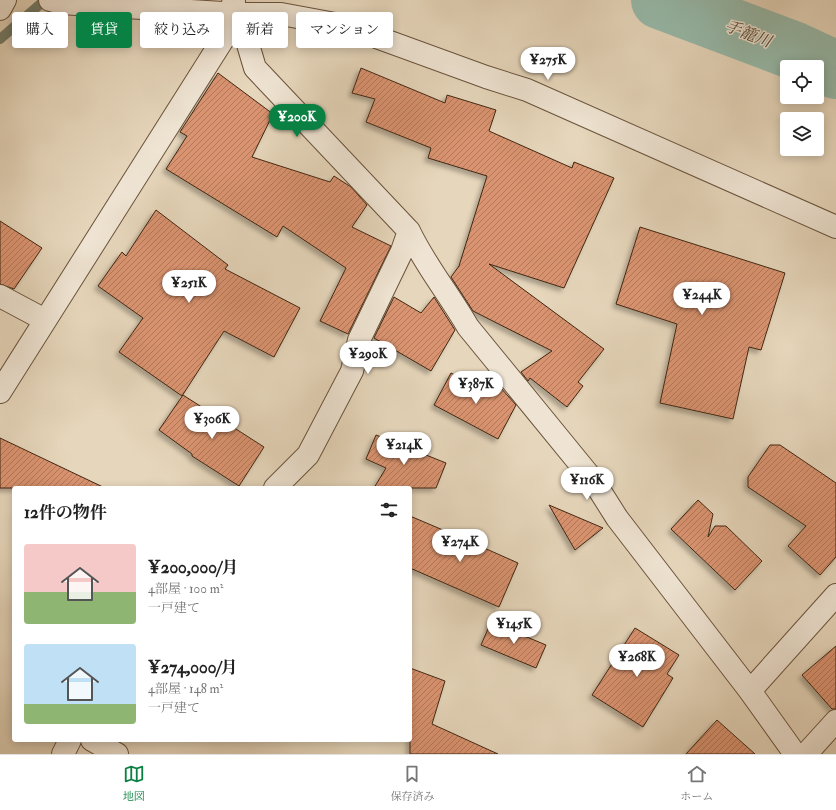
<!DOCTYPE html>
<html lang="ja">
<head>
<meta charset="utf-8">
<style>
  body { margin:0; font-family:"IM FELL Double Pica","Noto Serif JP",serif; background:#f6f6f6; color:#222; height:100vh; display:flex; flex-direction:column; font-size:15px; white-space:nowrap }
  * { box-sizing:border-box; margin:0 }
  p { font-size:13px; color:#767676 }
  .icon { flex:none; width:22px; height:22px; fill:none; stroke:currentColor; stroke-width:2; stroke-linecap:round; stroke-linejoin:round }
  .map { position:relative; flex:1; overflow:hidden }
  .drawer { position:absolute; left:12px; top:486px; width:400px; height:256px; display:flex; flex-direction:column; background:#fff; border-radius:4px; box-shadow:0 2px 10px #0003 }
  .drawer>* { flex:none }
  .banner { position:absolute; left:12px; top:12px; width:400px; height:36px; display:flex; gap:8px }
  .tools { position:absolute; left:780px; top:60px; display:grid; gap:8px }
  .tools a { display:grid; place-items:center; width:44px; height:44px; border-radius:4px; background:#fff; box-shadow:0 2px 10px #0003; font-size:20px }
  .price { position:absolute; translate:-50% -34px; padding:0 9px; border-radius:14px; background:#fff; color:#222; font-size:13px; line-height:26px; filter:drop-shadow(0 1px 2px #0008) }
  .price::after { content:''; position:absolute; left:50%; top:24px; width:12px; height:9px; margin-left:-6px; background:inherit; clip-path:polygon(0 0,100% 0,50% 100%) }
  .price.active { background:#0b8043; color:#fff }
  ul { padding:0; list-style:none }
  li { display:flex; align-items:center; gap:12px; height:100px; padding:0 12px }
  li span { display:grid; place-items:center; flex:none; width:112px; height:80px; border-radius:4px; color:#555 }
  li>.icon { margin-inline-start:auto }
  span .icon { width:48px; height:48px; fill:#fffc; stroke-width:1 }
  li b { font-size:17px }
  h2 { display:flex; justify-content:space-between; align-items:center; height:48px; padding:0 12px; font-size:17px }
  .chip { padding:0 14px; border-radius:4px; background:#fff; box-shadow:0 2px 10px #0003; font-size:14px; line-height:36px }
  .chip.active { background:#0b8043; color:#fff }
  .dock { display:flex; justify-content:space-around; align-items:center; height:56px; border-top:1px solid #e0e0e0; background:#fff; font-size:11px; color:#767676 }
  .dock a { display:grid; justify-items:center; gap:2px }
  .dock .active { color:#0b8043 }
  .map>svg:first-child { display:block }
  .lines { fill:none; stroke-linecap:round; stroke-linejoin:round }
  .stream { stroke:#747f6d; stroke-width:10 }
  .river { stroke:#97baaa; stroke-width:58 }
  .building { fill:url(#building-hatch); stroke:#402712; filter:url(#shadow) }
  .minor-casing { stroke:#6a533c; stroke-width:24 }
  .tertiary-casing { stroke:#6a533c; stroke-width:24 }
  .minor { stroke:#efe4d3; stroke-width:22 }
  .tertiary { stroke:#efe4d3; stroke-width:22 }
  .labels { text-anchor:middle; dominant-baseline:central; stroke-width:3; stroke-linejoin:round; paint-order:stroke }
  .water-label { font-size:16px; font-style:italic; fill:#564c38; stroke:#efe4d3 }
</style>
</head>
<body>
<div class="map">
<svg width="836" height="754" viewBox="0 0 836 754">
  <defs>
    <pattern id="building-hatch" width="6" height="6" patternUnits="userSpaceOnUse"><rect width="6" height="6" fill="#da936f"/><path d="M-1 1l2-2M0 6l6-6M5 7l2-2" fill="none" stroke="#b2785a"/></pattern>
    <filter id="shadow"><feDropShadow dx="-3.5" dy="3.5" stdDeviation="2" flood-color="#0004"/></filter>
  </defs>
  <rect width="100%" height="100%" fill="#e6d6bb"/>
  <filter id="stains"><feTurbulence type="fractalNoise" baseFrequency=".005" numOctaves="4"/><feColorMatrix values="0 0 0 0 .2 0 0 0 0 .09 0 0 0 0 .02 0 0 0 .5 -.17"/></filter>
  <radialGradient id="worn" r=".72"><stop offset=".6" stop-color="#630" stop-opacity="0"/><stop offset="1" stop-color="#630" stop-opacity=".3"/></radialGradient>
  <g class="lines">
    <path class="stream" d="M0,39L45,0"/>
    <path class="river" d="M660,0L795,51L836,70"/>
  </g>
  <path class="building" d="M361,68L445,103L447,95L496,110L489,131L572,168L574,162L614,178L564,288L489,264L604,349L578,382L583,386L567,407L530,378L528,381L521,372L552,351L473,311L451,277L459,266L487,176L428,158L431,148L366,122L375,99L352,93Z
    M218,73L273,114L252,157L330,182L334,176L351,187L367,205L352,227L391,246L348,334L320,321L346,268L283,226L277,237L166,169L187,136L180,132Z
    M156,210L228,265L225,269L300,308L274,357L224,331L182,396L119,352L143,318L98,286L122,252L126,256Z
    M0,221L42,248L14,289L0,284Z
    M640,227L785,273L761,350L749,347L733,419L660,403L677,324L616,304Z
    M394,297L421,313L434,297L455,330L431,371L374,338Z
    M451,373L490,394L500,387L516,405L498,439L434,405Z
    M183,395L264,447L239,486L192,456V454L159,430Z
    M376,435L446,463L436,488H374L386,468L366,459Z
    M0,438L105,488H0Z
    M770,445H780L836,483V557L820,575L788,546L806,526L748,487V477Z
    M698,500L713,514L708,537L715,526H726L762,561L735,590L671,529Z
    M549,505L603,528L575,550Z
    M410,516L450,533L445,542L455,535L518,563L499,607L410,568Z
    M491,622L546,645L536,668L481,645Z
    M635,628L679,655L667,674L673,678L643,727L592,695Z
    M836,646V709H832L802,675Z
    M410,668L445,681L432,724L498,754H410Z
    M717,720L755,754H686Z"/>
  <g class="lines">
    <defs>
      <path id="minor" d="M50,0L61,3L239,14H281L346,26L486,77L527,90L836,227
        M233,4L239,14L255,68L409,231C425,265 449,294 468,327L593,480L617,518L750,691L795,754
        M0,9L5,0
        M0,296L45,320
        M0,392L239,14
        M275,488L308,455L352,371L359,340L402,251L409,231
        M750,691L836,595
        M92,740L117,754
        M63,754L70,740
        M806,754L836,721"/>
      <path id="tertiary" d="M233,4L234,0"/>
    </defs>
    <use href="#minor" class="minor-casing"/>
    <use href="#tertiary" class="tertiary-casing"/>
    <use href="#minor" class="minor"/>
    <use href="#tertiary" class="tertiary"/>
  </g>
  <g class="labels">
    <g class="water-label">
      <text transform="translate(748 34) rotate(21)">手籠川</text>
    </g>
  </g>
  <rect width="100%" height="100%" filter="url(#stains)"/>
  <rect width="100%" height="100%" fill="url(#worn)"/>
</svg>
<div class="tools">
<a><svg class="icon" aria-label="locate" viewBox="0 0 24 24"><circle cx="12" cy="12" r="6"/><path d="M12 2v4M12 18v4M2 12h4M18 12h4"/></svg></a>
<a><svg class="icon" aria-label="layers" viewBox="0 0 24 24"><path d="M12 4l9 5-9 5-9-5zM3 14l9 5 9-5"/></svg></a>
</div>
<b class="price" style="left:548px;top:81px">¥275K</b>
<b class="price active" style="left:297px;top:138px">¥200K</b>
<b class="price" style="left:189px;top:304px">¥251K</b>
<b class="price" style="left:702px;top:316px">¥244K</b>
<b class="price" style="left:368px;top:375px">¥290K</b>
<b class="price" style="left:476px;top:405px">¥387K</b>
<b class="price" style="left:212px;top:440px">¥306K</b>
<b class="price" style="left:404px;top:466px">¥214K</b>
<b class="price" style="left:587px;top:501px">¥116K</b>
<b class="price" style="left:460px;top:563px">¥274K</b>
<b class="price" style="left:514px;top:645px">¥145K</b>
<b class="price" style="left:637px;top:678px">¥268K</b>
<div class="banner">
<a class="chip">購入</a>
<a class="chip active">賃貸</a>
<a class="chip">絞り込み</a>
<a class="chip">新着</a>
<a class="chip">マンション</a>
</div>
<section class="drawer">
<h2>12件の物件<svg class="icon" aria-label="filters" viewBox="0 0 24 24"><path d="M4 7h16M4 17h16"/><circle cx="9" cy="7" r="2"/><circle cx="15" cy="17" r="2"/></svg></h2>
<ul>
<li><span style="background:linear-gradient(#f6c9c9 60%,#8fb573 0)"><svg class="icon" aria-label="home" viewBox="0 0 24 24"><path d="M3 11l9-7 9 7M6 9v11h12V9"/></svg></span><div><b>¥200,000/月</b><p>4部屋 · 100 m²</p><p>一戸建て</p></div></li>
<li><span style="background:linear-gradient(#bfe0f5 75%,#8fb573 0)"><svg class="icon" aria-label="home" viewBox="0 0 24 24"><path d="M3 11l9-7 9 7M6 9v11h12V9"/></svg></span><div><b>¥274,000/月</b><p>4部屋 · 148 m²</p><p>一戸建て</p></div></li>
</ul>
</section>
</div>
<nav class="dock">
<a class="active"><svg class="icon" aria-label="map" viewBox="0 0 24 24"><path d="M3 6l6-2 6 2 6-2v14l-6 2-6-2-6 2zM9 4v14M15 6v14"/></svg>地図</a>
<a><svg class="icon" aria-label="saved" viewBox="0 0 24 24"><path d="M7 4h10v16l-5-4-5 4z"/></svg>保存済み</a>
<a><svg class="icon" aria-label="home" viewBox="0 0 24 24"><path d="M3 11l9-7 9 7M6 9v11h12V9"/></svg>ホーム</a>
</nav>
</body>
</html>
